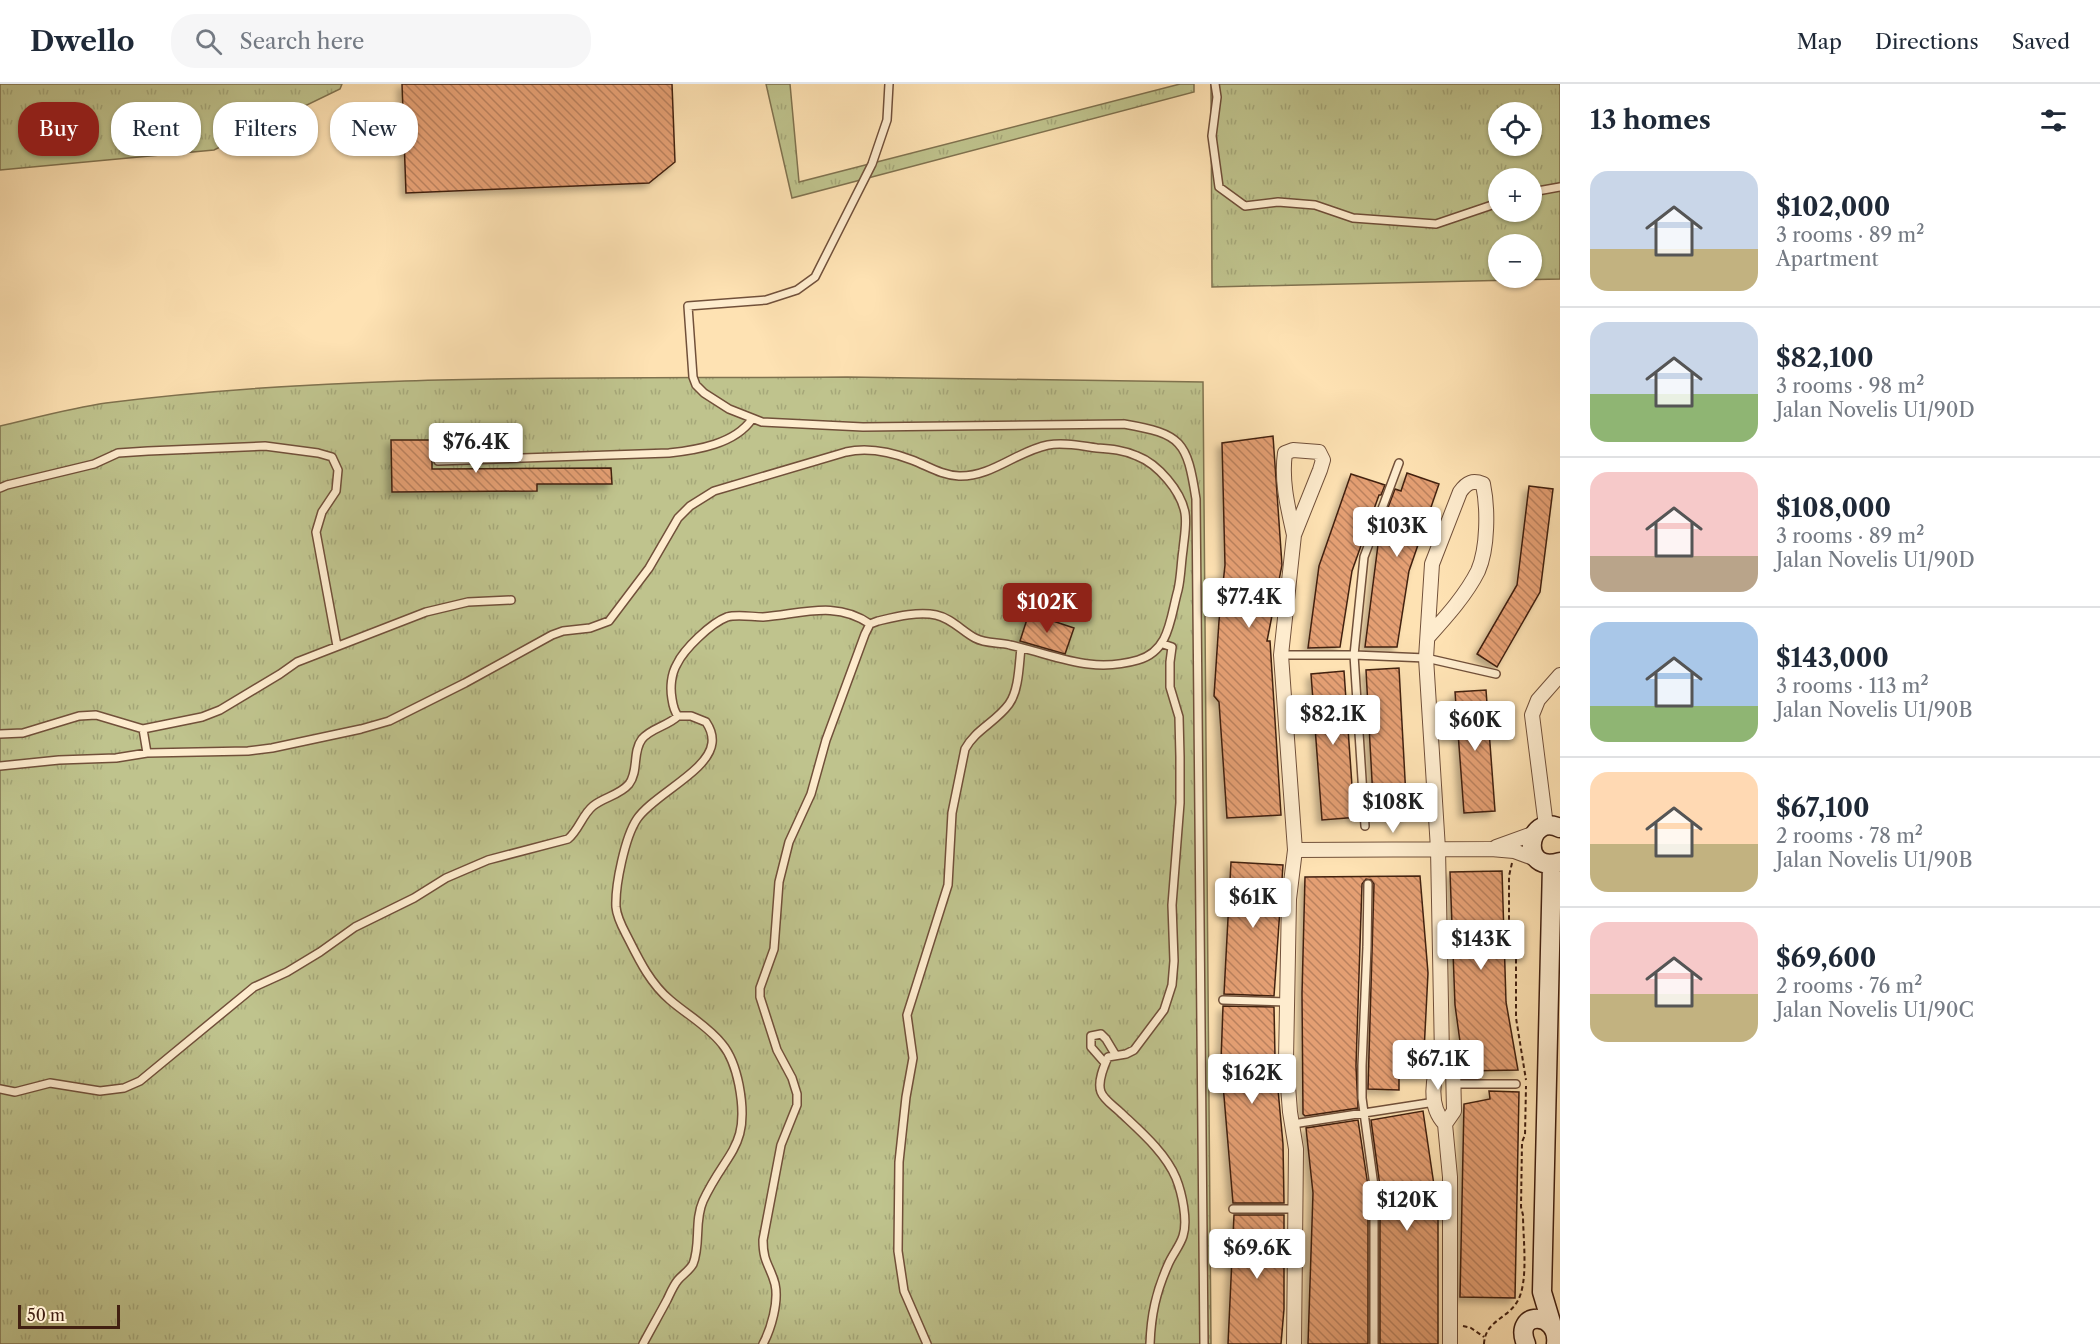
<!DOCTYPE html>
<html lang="en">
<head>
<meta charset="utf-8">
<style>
  body { margin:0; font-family:"Libre Caslon Text",serif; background:#f6f6f7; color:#1f2937; height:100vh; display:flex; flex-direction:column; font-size:22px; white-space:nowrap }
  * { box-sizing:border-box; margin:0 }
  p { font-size:20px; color:#747a83 }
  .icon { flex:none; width:33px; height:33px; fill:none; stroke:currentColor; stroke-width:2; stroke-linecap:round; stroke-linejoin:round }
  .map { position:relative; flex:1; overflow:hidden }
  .drawer { display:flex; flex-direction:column; background:#fff; width:540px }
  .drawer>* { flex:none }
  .top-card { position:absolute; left:18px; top:18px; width:570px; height:54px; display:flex; gap:12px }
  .controls { position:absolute; left:1488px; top:18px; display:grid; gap:12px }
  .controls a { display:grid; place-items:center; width:54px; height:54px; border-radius:50%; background:#fff; box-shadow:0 2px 4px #0004; font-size:30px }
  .scale { position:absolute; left:18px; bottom:15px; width:102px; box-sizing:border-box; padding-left:6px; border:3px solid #422011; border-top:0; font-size:16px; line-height:21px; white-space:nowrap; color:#422011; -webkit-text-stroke:4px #feecce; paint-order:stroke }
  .price { position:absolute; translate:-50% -51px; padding:0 14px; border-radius:6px; background:#fff; color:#222; font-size:20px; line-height:39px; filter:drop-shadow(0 2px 3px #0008) }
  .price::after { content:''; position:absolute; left:50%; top:36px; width:18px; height:14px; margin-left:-9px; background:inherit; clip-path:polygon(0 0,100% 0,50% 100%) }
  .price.active { background:#8f2418; color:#fff }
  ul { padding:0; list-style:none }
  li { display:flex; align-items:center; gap:18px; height:150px; padding:0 30px }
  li+li { border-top:2px solid #e0e1e3 }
  li span { display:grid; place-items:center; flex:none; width:168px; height:120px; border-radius:18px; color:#555 }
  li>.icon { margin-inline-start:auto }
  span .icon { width:72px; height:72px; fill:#fffc; stroke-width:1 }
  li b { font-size:26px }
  h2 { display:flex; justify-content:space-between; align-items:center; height:72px; padding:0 30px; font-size:26px }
  .pill { padding:0 21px; border-radius:24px; background:#fff; box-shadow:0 2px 4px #0004; font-size:21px; line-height:54px }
  .pill.active { background:#8f2418; color:#fff }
  header { display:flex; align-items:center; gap:36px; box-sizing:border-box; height:84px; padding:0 30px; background:#fff; border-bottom:2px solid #e0e1e3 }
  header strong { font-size:28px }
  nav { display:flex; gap:33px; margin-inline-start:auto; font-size:21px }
  .search { width:420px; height:54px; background:#f6f6f7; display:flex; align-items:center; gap:15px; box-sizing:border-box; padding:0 21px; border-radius:24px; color:#747a83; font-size:22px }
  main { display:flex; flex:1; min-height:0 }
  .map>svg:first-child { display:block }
  .grass { fill:url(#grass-tufts); stroke:#80724f; stroke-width:1.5; fill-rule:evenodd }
  .building { fill:url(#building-back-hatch); stroke:#422011; stroke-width:1.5; filter:url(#shadow) }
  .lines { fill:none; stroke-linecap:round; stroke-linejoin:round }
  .lane-casing { stroke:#71503a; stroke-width:10 }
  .street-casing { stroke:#71503a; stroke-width:16 }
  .secondary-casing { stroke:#422011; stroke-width:21 }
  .path { stroke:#422011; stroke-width:2; stroke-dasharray:4.5 3; stroke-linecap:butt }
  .lane { stroke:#feecce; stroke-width:7 }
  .street { stroke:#feecce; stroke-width:14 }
  .secondary { stroke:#feecce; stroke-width:18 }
</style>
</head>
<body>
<header>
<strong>Dwello</strong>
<div class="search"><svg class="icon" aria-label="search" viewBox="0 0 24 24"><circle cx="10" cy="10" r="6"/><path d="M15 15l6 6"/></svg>Search here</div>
<nav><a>Map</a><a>Directions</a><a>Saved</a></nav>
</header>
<main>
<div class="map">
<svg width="1560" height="1260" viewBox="0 0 1560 1260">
  <defs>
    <pattern id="grass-tufts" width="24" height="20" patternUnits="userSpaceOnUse" patternTransform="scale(1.5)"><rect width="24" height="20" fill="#bfc38d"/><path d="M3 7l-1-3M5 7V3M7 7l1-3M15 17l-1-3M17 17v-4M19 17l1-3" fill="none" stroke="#a5a779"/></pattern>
    <pattern id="building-back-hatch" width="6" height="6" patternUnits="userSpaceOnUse" patternTransform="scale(1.5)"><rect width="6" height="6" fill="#e49f73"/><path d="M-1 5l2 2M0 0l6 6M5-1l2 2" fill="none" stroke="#ba815d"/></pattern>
    <filter id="shadow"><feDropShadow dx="-4.5" dy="4.5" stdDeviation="3" flood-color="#0004"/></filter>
  </defs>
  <rect width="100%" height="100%" fill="#fee2b3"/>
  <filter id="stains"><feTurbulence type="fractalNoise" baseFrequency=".00333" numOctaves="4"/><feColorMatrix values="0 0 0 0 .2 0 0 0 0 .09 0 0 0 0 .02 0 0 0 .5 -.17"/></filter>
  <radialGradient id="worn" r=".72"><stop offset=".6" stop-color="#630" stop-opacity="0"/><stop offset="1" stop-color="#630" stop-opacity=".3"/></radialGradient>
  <path class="grass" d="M0,0H342L340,5L214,66L0,86Z
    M766,0H790L799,98L1180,0H1194V8L792,114Z
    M1211,0H1560V195L1212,203ZM1498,28H1532V62H1498ZM1498,94H1532V128H1498ZM1498,160H1532V194H1498Z
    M847,293L1203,298L1211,1260H0V342C35,334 71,324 106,319C351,288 601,295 847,293Z"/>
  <path class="building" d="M402,0H672L675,78L649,99L406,109Z
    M1273,352L1282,481L1267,557H1270L1281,731L1227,734L1219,618L1214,612L1219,537L1225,481L1222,359Z
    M391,356H432V385L611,384L612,400H537V407L392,408Z
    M1407,389L1439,400L1409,487L1397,563H1365L1380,445L1395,405L1401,407Z
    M1351,390L1385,401L1381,411H1379L1352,487L1340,563L1308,564L1319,482Z
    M1529,402L1553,405L1540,508L1497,583L1477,570L1517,501Z
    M1029,529L1074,544L1065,570L1020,557Z
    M1399,584L1407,732L1374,733L1370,732L1369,715H1373L1366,586Z
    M1344,587L1353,716H1358L1359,733L1322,736L1311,590Z
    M1486,606L1495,727L1464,729L1455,608Z
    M1231,778L1283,781L1274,912L1224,910Z
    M1502,787L1506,918L1518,986L1464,987L1455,921L1450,788Z
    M1420,792L1428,889L1423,987L1399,988V1006L1368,1005L1374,800L1371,796L1366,795L1362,800L1356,982L1358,1024L1305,1032L1303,1030L1302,910L1305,793Z
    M1223,922L1274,923L1275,973L1283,1060L1284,1119H1233L1221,977Z
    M1489,1007L1519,1008L1515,1214L1460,1213L1464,1020L1490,1015Z
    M1423,1027L1438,1128V1260H1380V1102L1371,1036Z
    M1358,1036L1368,1102V1260H1308L1313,1109L1306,1044Z
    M1234,1131H1284V1225L1281,1260H1228Z"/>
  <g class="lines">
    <defs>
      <path id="lane" d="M889,0L887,36L872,80L815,193L797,206L766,216L688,222L693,293L696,301L704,309L729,325L762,338L863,343L1124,340C1182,350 1187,357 1196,415L1204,1260
        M1215,0L1217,13L1212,52L1219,103L1245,122L1278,118L1315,121L1353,134L1436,140L1498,119
        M1532,108L1560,103
        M438,377L669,369C697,366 735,360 752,335
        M0,404L7,401L94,380L118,369L148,367L265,362L318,369L332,373L338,386L336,407L322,428L316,448L337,562
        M1281,571H1354L1426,574L1496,590
        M143,645L147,669
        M0,650L23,649L79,632L96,631L143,645L202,633L220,626L280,590L297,578L426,528L468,518L511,516
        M0,682L59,676L116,674L147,669L248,667L272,664L361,645L389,637L465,599L552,551L563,547L590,544L609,537L649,484L678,434L690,422L714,407L846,368C868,363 891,368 912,376C928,382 941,391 959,392C992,393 1017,367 1048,361C1064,358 1081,362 1097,364C1111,365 1124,366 1137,372C1158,380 1181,407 1185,429C1187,441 1184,454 1183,466C1181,479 1181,493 1178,506C1170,534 1170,567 1138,576C1090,590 1056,571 1010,561C998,558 986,560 975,554C962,547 951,534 936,531C918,527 895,533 878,537L870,540L865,550L826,656L811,710L789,758L779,798L774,865L760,904V913L777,966L792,994L797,1010V1021L781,1061L763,1156C763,1179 770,1181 775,1200C779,1218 771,1245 763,1260
        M1365,742L1354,571L1364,473L1399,379
        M1368,800L1367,863L1362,982V1014L1374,1102V1260
        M1223,916L1287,918
        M1105,979L1091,963V952L1101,950L1106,955L1115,970
        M1454,1000H1516
        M0,1005L15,1008L50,999L100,1007L124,1004L140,997L254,903L287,888L320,868L355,843L414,814L446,794L488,776L568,755C579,746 582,731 593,722C604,713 620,711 629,700C639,687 632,668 642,655C651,644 668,642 678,632
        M1293,1040L1435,1018
        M1233,1125H1297
        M643,1260C651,1245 659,1231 667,1216C670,1210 673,1202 678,1196C683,1190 689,1187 693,1180C701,1160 694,1137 703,1117C726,1067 751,1064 739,1001C736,986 732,972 722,960C708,942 686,930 670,916C651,900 640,878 629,856C624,846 617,835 616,823C615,801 625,753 637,735C653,711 709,687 712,659C713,651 710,644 706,638L691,632H678C674,627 673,622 672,615C670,604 671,590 677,580C684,565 711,539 727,533C738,530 752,533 763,533C801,530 836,516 870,540
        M927,1260L904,1207L898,1167L899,1078L906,1013L913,974L907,931L948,801L952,729L965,665C975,646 996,638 1009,620C1019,606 1019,581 1021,564
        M1150,1260C1151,1231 1156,1208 1168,1181C1172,1171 1180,1162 1183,1152C1188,1137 1182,1109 1176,1094C1165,1068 1140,1047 1120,1028C1114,1022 1104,1016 1101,1008C1097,998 1104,982 1108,973L1126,970L1134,966L1164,926L1172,901L1174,877L1172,821L1180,719V673L1179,633L1170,603V578L1172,563L1163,560"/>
      <path id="street" d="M1294,451C1288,424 1281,397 1285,369L1293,366L1319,368L1323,376L1320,386L1294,451L1281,571L1295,766L1289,815L1286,976L1290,1028L1296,1065L1294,1260
        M1428,553C1446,533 1466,511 1478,487C1488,464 1488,424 1483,400C1473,396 1467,398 1460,408L1432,480L1426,574L1438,765L1442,972C1432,992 1428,1023 1445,1040
        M1546,742L1532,631L1538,616L1560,591
        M1496,763L1535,749
        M1295,766L1491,765L1514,767L1536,775
        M1442,972L1453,983L1454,1027L1445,1040L1450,1093V1260"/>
      <path id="secondary" d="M1560,744C1526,728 1519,791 1560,778
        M1551,1238L1542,1208L1552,781
        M1526,1260C1512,1226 1560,1227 1556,1260"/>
    </defs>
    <use href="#lane" class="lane-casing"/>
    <use href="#street" class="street-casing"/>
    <use href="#secondary" class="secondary-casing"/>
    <path class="path" d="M1512,779L1509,792V847L1516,868V934L1526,996
      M1463,1242L1471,1244L1484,1253
      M1484,1260C1485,1237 1507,1235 1517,1218C1529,1199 1523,1155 1523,1131L1521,1123L1522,1058L1525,1051L1526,1002"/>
    <use href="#lane" class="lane"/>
    <use href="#street" class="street"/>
    <use href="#secondary" class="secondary"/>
  </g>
  <rect width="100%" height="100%" filter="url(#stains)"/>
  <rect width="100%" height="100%" fill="url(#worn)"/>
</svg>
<div class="controls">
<a><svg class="icon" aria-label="locate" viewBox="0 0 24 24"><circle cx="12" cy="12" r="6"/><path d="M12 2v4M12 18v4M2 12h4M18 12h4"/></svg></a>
<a>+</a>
<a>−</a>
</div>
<div class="scale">50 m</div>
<b class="price" style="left:476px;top:390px">$76.4K</b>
<b class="price" style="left:1397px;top:474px">$103K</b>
<b class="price" style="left:1249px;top:545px">$77.4K</b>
<b class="price active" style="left:1047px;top:550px">$102K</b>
<b class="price" style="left:1333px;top:662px">$82.1K</b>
<b class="price" style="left:1475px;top:668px">$60K</b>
<b class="price" style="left:1393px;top:750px">$108K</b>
<b class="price" style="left:1253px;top:845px">$61K</b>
<b class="price" style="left:1481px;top:887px">$143K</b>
<b class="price" style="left:1438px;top:1007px">$67.1K</b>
<b class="price" style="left:1252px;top:1021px">$162K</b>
<b class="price" style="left:1407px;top:1148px">$120K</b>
<b class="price" style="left:1257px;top:1196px">$69.6K</b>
<div class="top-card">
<a class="pill active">Buy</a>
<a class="pill">Rent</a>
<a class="pill">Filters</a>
<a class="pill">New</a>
</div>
</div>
<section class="drawer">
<h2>13 homes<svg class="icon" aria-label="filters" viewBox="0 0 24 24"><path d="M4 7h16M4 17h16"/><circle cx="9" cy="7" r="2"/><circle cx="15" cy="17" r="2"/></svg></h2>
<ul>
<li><span style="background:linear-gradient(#c9d6e8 65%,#c2b280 0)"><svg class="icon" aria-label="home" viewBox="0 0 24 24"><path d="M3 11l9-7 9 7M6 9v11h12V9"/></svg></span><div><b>$102,000</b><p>3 rooms · 89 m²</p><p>Apartment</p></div></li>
<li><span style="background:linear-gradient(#c9d6e8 60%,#8fb573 0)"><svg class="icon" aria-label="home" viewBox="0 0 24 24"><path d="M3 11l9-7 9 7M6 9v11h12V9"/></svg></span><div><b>$82,100</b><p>3 rooms · 98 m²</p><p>Jalan Novelis U1/90D</p></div></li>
<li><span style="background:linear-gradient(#f6c9c9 70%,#b9a48a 0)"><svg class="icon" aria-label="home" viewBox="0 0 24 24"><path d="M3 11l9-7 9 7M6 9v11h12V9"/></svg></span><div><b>$108,000</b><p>3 rooms · 89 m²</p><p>Jalan Novelis U1/90D</p></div></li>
<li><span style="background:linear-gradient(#a9c7e8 70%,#8fb573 0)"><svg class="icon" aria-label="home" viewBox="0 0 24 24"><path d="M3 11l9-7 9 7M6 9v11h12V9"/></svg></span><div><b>$143,000</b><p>3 rooms · 113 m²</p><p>Jalan Novelis U1/90B</p></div></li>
<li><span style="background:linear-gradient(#ffd9b3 60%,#c2b280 0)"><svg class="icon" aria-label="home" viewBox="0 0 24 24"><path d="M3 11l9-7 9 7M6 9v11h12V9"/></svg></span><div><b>$67,100</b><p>2 rooms · 78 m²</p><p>Jalan Novelis U1/90B</p></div></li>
<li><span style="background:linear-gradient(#f6c9c9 60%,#c2b280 0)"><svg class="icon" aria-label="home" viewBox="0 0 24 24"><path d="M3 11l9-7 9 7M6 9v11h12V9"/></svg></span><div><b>$69,600</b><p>2 rooms · 76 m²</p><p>Jalan Novelis U1/90C</p></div></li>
</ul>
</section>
</main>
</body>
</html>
